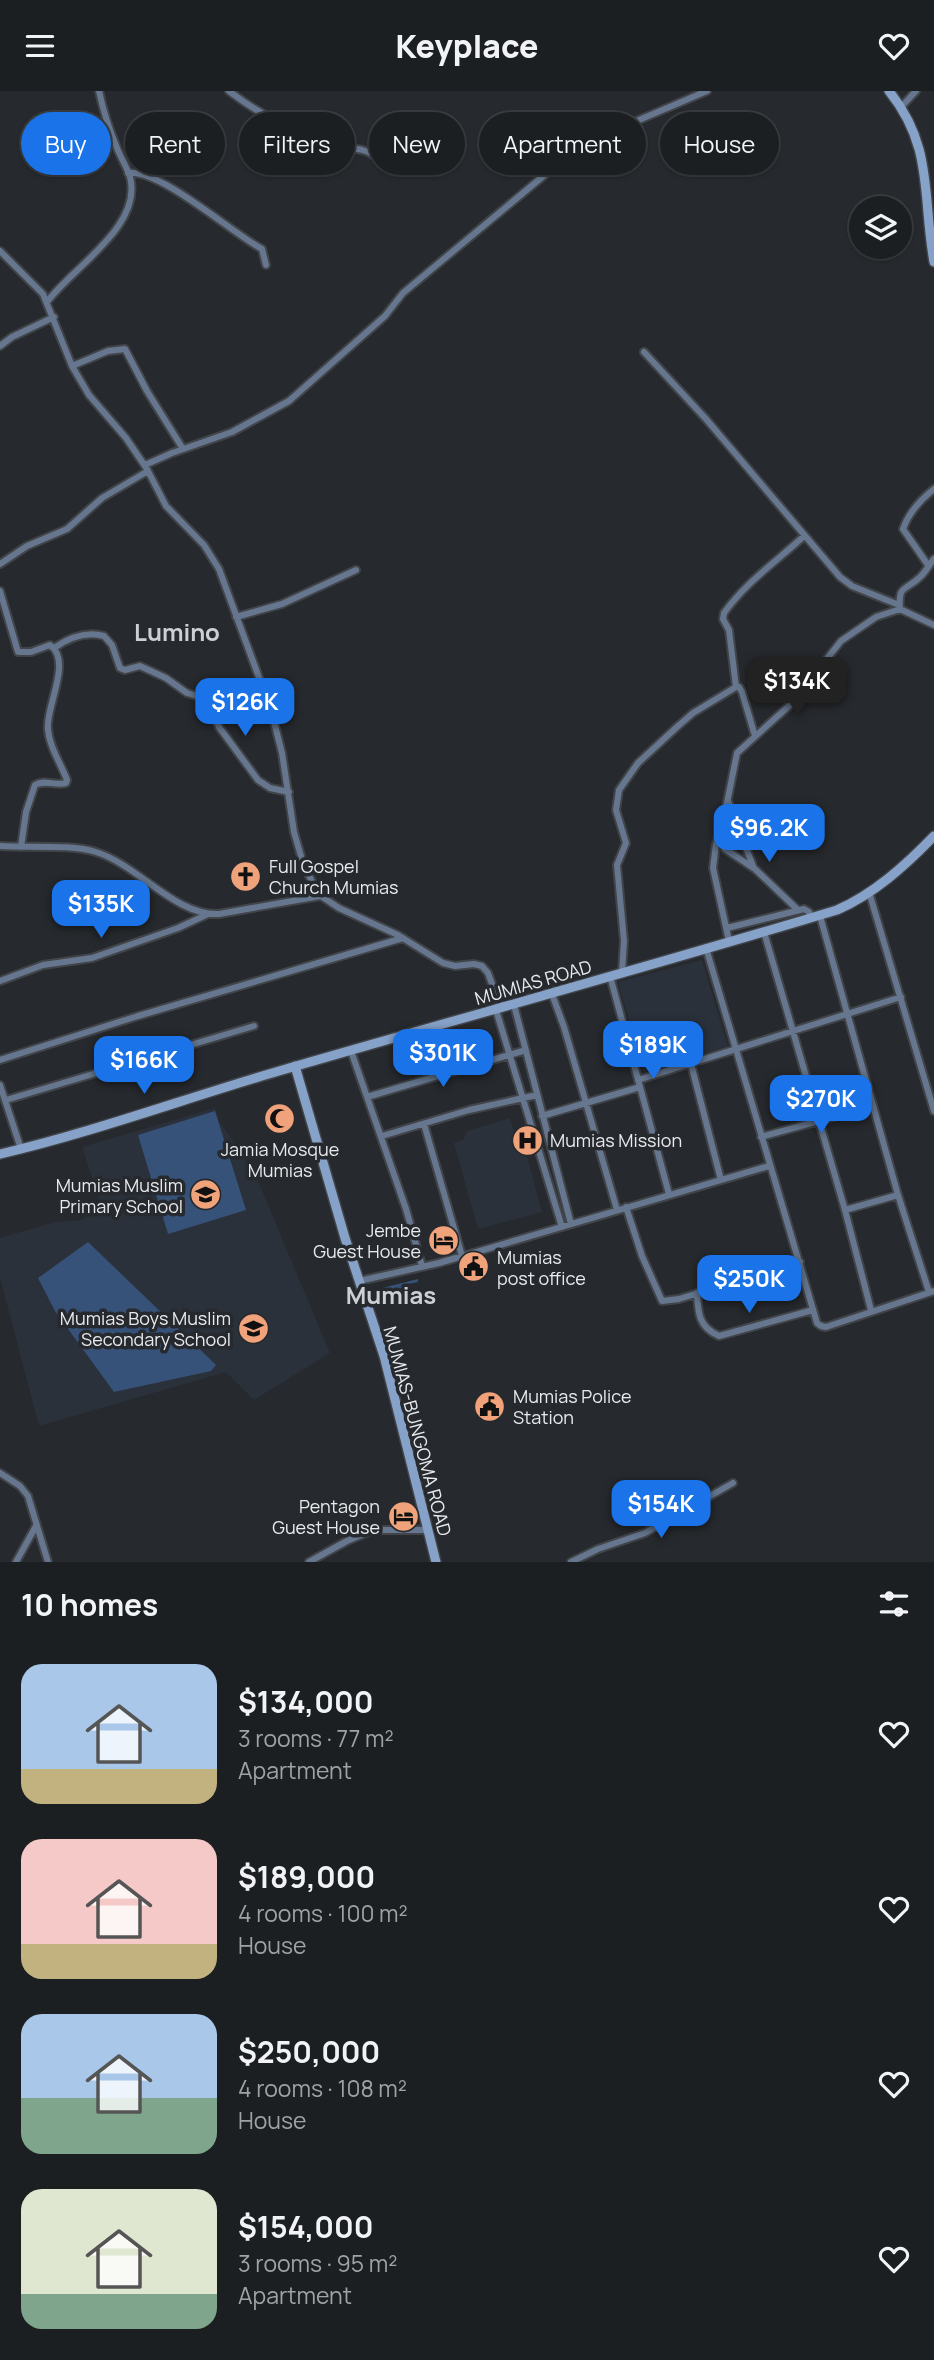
<!DOCTYPE html>
<html lang="en">
<head>
<meta charset="utf-8">
<style>
  body { margin:0; font-family:Manrope,sans-serif; background:#292c2f; color:#f1f3f6; height:100vh; display:flex; flex-direction:column; font-size:26px; white-space:nowrap }
  * { box-sizing:border-box; margin:0 }
  p { font-size:23px; color:#a0a2a5 }
  .icon { flex:none; width:38px; height:38px; fill:none; stroke:currentColor; stroke-width:2; stroke-linecap:round; stroke-linejoin:round }
  .map { position:relative; height:1471px; overflow:hidden }
  .sheet { display:flex; flex-direction:column; background:#1c1f22; flex:1 }
  .sheet>* { flex:none }
  .hud { position:absolute; left:21px; top:21px; width:892px; height:63px; display:flex; gap:14px }
  .buttons { position:absolute; left:849px; top:105px; display:grid; gap:14px }
  .buttons a { display:grid; place-items:center; width:63px; height:63px; border-radius:50%; background:#1c1f22; box-shadow:0 2px 5px #0004,0 0 0 2px #3a3d40; font-size:35px }
  .price { position:absolute; translate:-50% -60px; padding:0 16px; border-radius:14px; background:#1a73e8; color:#fff; font-size:23px; line-height:46px; filter:drop-shadow(0 2px 4px #0008) }
  .price::after { content:''; position:absolute; left:50%; top:42px; width:21px; height:16px; margin-left:-10px; background:inherit; clip-path:polygon(0 0,100% 0,50% 100%) }
  .price.selected { background:#222; color:#fff }
  ul { padding:0; list-style:none }
  li { display:flex; align-items:center; gap:21px; height:175px; padding:0 21px }
  li span { display:grid; place-items:center; flex:none; width:196px; height:140px; border-radius:21px; color:#555 }
  li>.icon { margin-inline-start:auto }
  span .icon { width:84px; height:84px; fill:#fffc; stroke-width:1 }
  li b { font-size:30px }
  h2 { display:flex; justify-content:space-between; align-items:center; height:84px; padding:0 21px; font-size:30px }
  .chip { padding:0 24px; border-radius:32px; background:#1c1f22; box-shadow:0 2px 5px #0004,0 0 0 2px #3a3d40; font-size:24px; line-height:63px }
  .chip.selected { background:#1a73e8; color:#fff }
  header { display:flex; justify-content:space-between; align-items:center; height:91px; padding:0 21px; background:#1c1f22; font-size:32px; font-weight:800 }
  .map>svg:first-child { display:block }
  .built { fill:#2b313b }
  .green { fill:#375279 }
  .lines { fill:none; stroke-linecap:round; stroke-linejoin:round }
  .street-casing { stroke:#414448; stroke-width:10 }
  .secondary-casing { stroke:#414448; stroke-width:12 }
  .street { stroke:#65768e; stroke-width:6 }
  .secondary { stroke:#87a2c9; stroke-width:9 }
  .labels { text-anchor:middle; dominant-baseline:central; stroke-width:7; stroke-linejoin:round; paint-order:stroke }
  .poi-label { font-size:18px; fill:#e8eaed; stroke:#26292d; text-anchor:start }
  .street-label { font-size:18px; fill:#e8eaed; stroke:#26292d }
  .district-label { font-size:24px; font-weight:bold; fill:#ccd0d5; stroke:#26292d }
</style>
</head>
<body>
<header><svg class="icon" aria-label="menu" viewBox="0 0 24 24"><path d="M4 6h16M4 12h16M4 18h16"/></svg>Keyplace<svg class="icon" aria-label="heart" viewBox="0 0 24 24"><path d="M12 20l-8-8c-3-5 5-10 8-4 3-6 11-1 8 4z"/></svg></header>
<div class="map">
<svg width="934" height="1471" viewBox="0 0 934 1471">
  <rect width="100%" height="100%" fill="#26292d"/>
  <path class="built" d="M702,869L728,955L644,981L618,891Z
    M215,1017L219,1030L253,1078L330,1262L254,1309L226,1281L39,1335L0,1187V1147L55,1131L82,1129L101,1114L82,1056Z
    M510,1027L519,1059L525,1058L542,1121L478,1138L454,1052L463,1049L467,1040Z"/>
  <path class="green" d="M215,1020L246,1119L168,1143L138,1044Z
    M88,1151L216,1274L211,1280L114,1301L55,1220L38,1187Z
    M418,1188V1191L408,1193L400,1199L401,1208L386,1212L382,1197Z"/>
  <g class="lines">
    <defs>
      <path id="street" d="M229,0C259,23 296,42 331,55C345,60 360,54 373,64
        M902,15L916,0
        M128,82C159,77 232,142 262,158L266,174
        M0,160L43,203L72,275L89,304L126,347L147,378L166,415L204,454L219,478L271,619L282,662L294,741L303,772L318,803L339,817L398,844L443,872L455,875L474,873L482,875L488,882L501,918
        M47,211C73,176 143,135 130,86C127,76 121,67 117,57C109,38 103,19 99,0
        M0,255L12,246L54,226
        M644,261L706,328L840,486L852,495L899,514
        M72,275L108,260L125,258L147,300L183,358
        M145,374L172,362L232,341L289,310L385,225L403,202L571,62L606,43L707,0
        M934,468C929,474 925,482 919,487C905,500 898,494 900,518L934,534
        M0,473L27,455L67,438L102,407L148,380
        M928,474L903,438C909,421 920,409 934,398
        M0,500L18,561H31L50,554C73,570 45,617 48,638C49,655 61,673 67,689L66,692C55,695 44,688 35,694L26,721L21,756
        M236,526L282,513L356,479
        M54,557C70,546 86,540 104,545L112,554L120,577L125,579L140,575L166,587L187,602L207,608L219,636L258,689L270,697L289,701
        M736,596L729,539L723,528L724,522C746,491 777,470 804,445
        M728,710L753,775
        M718,748L725,758L755,778L798,819
        M0,755C27,757 72,753 96,761C138,774 175,825 219,823L320,805
        M869,801L934,1020
        M820,825L898,1104L929,1201
        M727,837L804,818L809,821L812,827
        M764,841L845,1119L871,1219
        M729,850L713,777L716,753L723,732L737,662L791,613L841,550L876,526L900,518
        M706,857L817,1232L821,1235L826,1236L934,1200
        M622,881L624,850L617,774L626,752L616,719L619,699L638,672L678,635L693,622L736,596H739L742,601L755,645
        M610,885L669,1103
        M0,890L43,874L92,867L178,837L206,824
        M552,903L564,936L617,1119
        M514,914L571,1133
        M496,919L562,1136
        M351,960L406,1118L422,1175
        M0,969L138,925L403,847
        M691,973L721,1089
        M638,989L901,906
        M0,994L21,1058
        M367,1006L526,959
        M6,1009L254,935
        M542,1025L640,996
        M424,1033L462,1165
        M382,1045L469,1019L537,1004
        M761,1046L873,1015
        M626,1116L642,1165L662,1210L679,1208L800,1171
        M845,1119L898,1104
        M359,1190L439,1172L769,1075
        M697,1202C698,1223 699,1236 719,1245L813,1219
        M0,1382L20,1395L28,1405L48,1471
        M16,1471L36,1435
        M309,1471L347,1450L373,1439H427
        M571,1471L598,1458L645,1442L733,1392"/>
      <path id="secondary" d="M889,0C934,56 922,105 934,171
        M295,975L345,1147L384,1265L436,1471
        M0,1063C94,1041 186,1007 279,980C465,926 652,875 837,819C874,803 906,774 934,745"/>
    </defs>
    <use href="#street" class="street-casing"/>
    <use href="#secondary" class="secondary-casing"/>
    <use href="#street" class="street"/>
    <use href="#secondary" class="secondary"/>
  </g>
  <defs>
    <symbol id="church-disc" viewBox="-11 -11 22 22"><circle r="9.5" fill="#f0a27a" stroke="#26292d"/><path d="M-1.2-6h2.4v3.5h3.3v2.4h-3.3V6h-2.4V-.1h-3.3v-2.4h3.3Z" fill="#111"/></symbol>
    <symbol id="mosque-disc" viewBox="-11 -11 22 22"><circle r="9.5" fill="#f0a27a" stroke="#26292d"/><path d="M3.5-4.9A6 6 0 1 0 3.5 4.9A5 5 0 1 1 3.5-4.9Z" fill="#111"/></symbol>
    <symbol id="hospital-disc" viewBox="-11 -11 22 22"><circle r="9.5" fill="#f0a27a" stroke="#26292d"/><path d="M-5-5h3v3.5h4V-5h3V5h-3V1.5h-4V5h-3Z" fill="#111"/></symbol>
    <symbol id="school-disc" viewBox="-11 -11 22 22"><circle r="9.5" fill="#f0a27a" stroke="#26292d"/><path d="M0-5L7-2L0 1L-7-2ZM-4 1L0 2.5L4 1V4Q0 6-4 4Z" fill="#111"/></symbol>
    <symbol id="hotel-disc" viewBox="-11 -11 22 22"><circle r="9.5" fill="#f0a27a" stroke="#26292d"/><path d="M-6-4.5h1.5V1H6V5H4.5V3h-9V5H-6ZM-4 0a1.8 1.8 0 1 1 3.6 0ZM.5 0V-2.5h3Q6-2.5 6 0Z" fill="#111"/></symbol>
    <symbol id="civic-disc" viewBox="-11 -11 22 22"><circle r="9.5" fill="#f0a27a" stroke="#26292d"/><path d="M-.6-6.5H3V-4.5H.6V-3L4-1V1h2V6H-6V1h2V-1L-.6-3ZM-1.2 2.5V6h2.4V2.5Z" fill="#111"/></symbol>
  </defs>
  <g fill-rule="evenodd">
    <use href="#church-disc" x="228" y="768" width="35" height="35"/>
    <use href="#mosque-disc" x="262" y="1010" width="35" height="35"/>
    <use href="#hospital-disc" x="510" y="1032" width="35" height="35"/>
    <use href="#school-disc" x="188" y="1086" width="35" height="35"/>
    <use href="#hotel-disc" x="426" y="1132" width="35" height="35"/>
    <use href="#civic-disc" x="456" y="1158" width="35" height="35"/>
    <use href="#school-disc" x="236" y="1220" width="35" height="35"/>
    <use href="#civic-disc" x="472" y="1298" width="35" height="35"/>
    <use href="#hotel-disc" x="386" y="1408" width="35" height="35"/>
  </g>
  <g class="labels">
    <g class="poi-label">
      <text x="269" y="775">Full Gospel<tspan x="269" dy="21">Church Mumias</tspan></text>
      <text x="550" y="1049">Mumias Mission</text>
      <text x="280" y="1058" text-anchor="middle">Jamia Mosque<tspan x="280" dy="21">Mumias</tspan></text>
      <text x="183" y="1094" text-anchor="end">Mumias Muslim<tspan x="183" dy="21">Primary School</tspan></text>
      <text x="421" y="1139" text-anchor="end">Jembe<tspan x="421" dy="21">Guest House</tspan></text>
      <text x="497" y="1166">Mumias<tspan x="497" dy="21">post office</tspan></text>
      <text x="231" y="1227" text-anchor="end">Mumias Boys Muslim<tspan x="231" dy="21">Secondary School</tspan></text>
      <text x="513" y="1305">Mumias Police<tspan x="513" dy="21">Station</tspan></text>
      <text x="380" y="1415" text-anchor="end">Pentagon<tspan x="380" dy="21">Guest House</tspan></text>
    </g>
    <g class="street-label">
      <text transform="translate(533 891) rotate(-16)">MUMIAS ROAD</text>
      <text transform="translate(418 1340) rotate(75)">MUMIAS-BUNGOMA ROAD</text>
    </g>
    <g class="district-label">
      <text x="177" y="540">Lumino</text>
      <text x="391" y="1203">Mumias</text>
    </g>
  </g>
</svg>
<div class="buttons">
<a><svg class="icon" aria-label="layers" viewBox="0 0 24 24"><path d="M12 4l9 5-9 5-9-5zM3 14l9 5 9-5"/></svg></a>
</div>
<b class="price selected" style="left:797px;top:626px">$134K</b>
<b class="price" style="left:245px;top:647px">$126K</b>
<b class="price" style="left:769px;top:773px">$96.2K</b>
<b class="price" style="left:101px;top:849px">$135K</b>
<b class="price" style="left:653px;top:990px">$189K</b>
<b class="price" style="left:443px;top:998px">$301K</b>
<b class="price" style="left:144px;top:1005px">$166K</b>
<b class="price" style="left:821px;top:1044px">$270K</b>
<b class="price" style="left:749px;top:1224px">$250K</b>
<b class="price" style="left:661px;top:1449px">$154K</b>
<div class="hud">
<a class="chip selected">Buy</a>
<a class="chip">Rent</a>
<a class="chip">Filters</a>
<a class="chip">New</a>
<a class="chip">Apartment</a>
<a class="chip">House</a>
</div>
</div>
<section class="sheet">
<h2>10 homes<svg class="icon" aria-label="filters" viewBox="0 0 24 24"><path d="M4 7h16M4 17h16"/><circle cx="9" cy="7" r="2"/><circle cx="15" cy="17" r="2"/></svg></h2>
<ul>
<li><span style="background:linear-gradient(#a9c7e8 75%,#c2b280 0)"><svg class="icon" aria-label="home" viewBox="0 0 24 24"><path d="M3 11l9-7 9 7M6 9v11h12V9"/></svg></span><div><b>$134,000</b><p>3 rooms · 77 m²</p><p>Apartment</p></div><svg class="icon" aria-label="heart" viewBox="0 0 24 24"><path d="M12 20l-8-8c-3-5 5-10 8-4 3-6 11-1 8 4z"/></svg></li>
<li><span style="background:linear-gradient(#f6c9c9 75%,#c2b280 0)"><svg class="icon" aria-label="home" viewBox="0 0 24 24"><path d="M3 11l9-7 9 7M6 9v11h12V9"/></svg></span><div><b>$189,000</b><p>4 rooms · 100 m²</p><p>House</p></div><svg class="icon" aria-label="heart" viewBox="0 0 24 24"><path d="M12 20l-8-8c-3-5 5-10 8-4 3-6 11-1 8 4z"/></svg></li>
<li><span style="background:linear-gradient(#a9c7e8 60%,#7fa58c 0)"><svg class="icon" aria-label="home" viewBox="0 0 24 24"><path d="M3 11l9-7 9 7M6 9v11h12V9"/></svg></span><div><b>$250,000</b><p>4 rooms · 108 m²</p><p>House</p></div><svg class="icon" aria-label="heart" viewBox="0 0 24 24"><path d="M12 20l-8-8c-3-5 5-10 8-4 3-6 11-1 8 4z"/></svg></li>
<li><span style="background:linear-gradient(#dfe7d0 75%,#7fa58c 0)"><svg class="icon" aria-label="home" viewBox="0 0 24 24"><path d="M3 11l9-7 9 7M6 9v11h12V9"/></svg></span><div><b>$154,000</b><p>3 rooms · 95 m²</p><p>Apartment</p></div><svg class="icon" aria-label="heart" viewBox="0 0 24 24"><path d="M12 20l-8-8c-3-5 5-10 8-4 3-6 11-1 8 4z"/></svg></li>
</ul>
</section>
</body>
</html>
